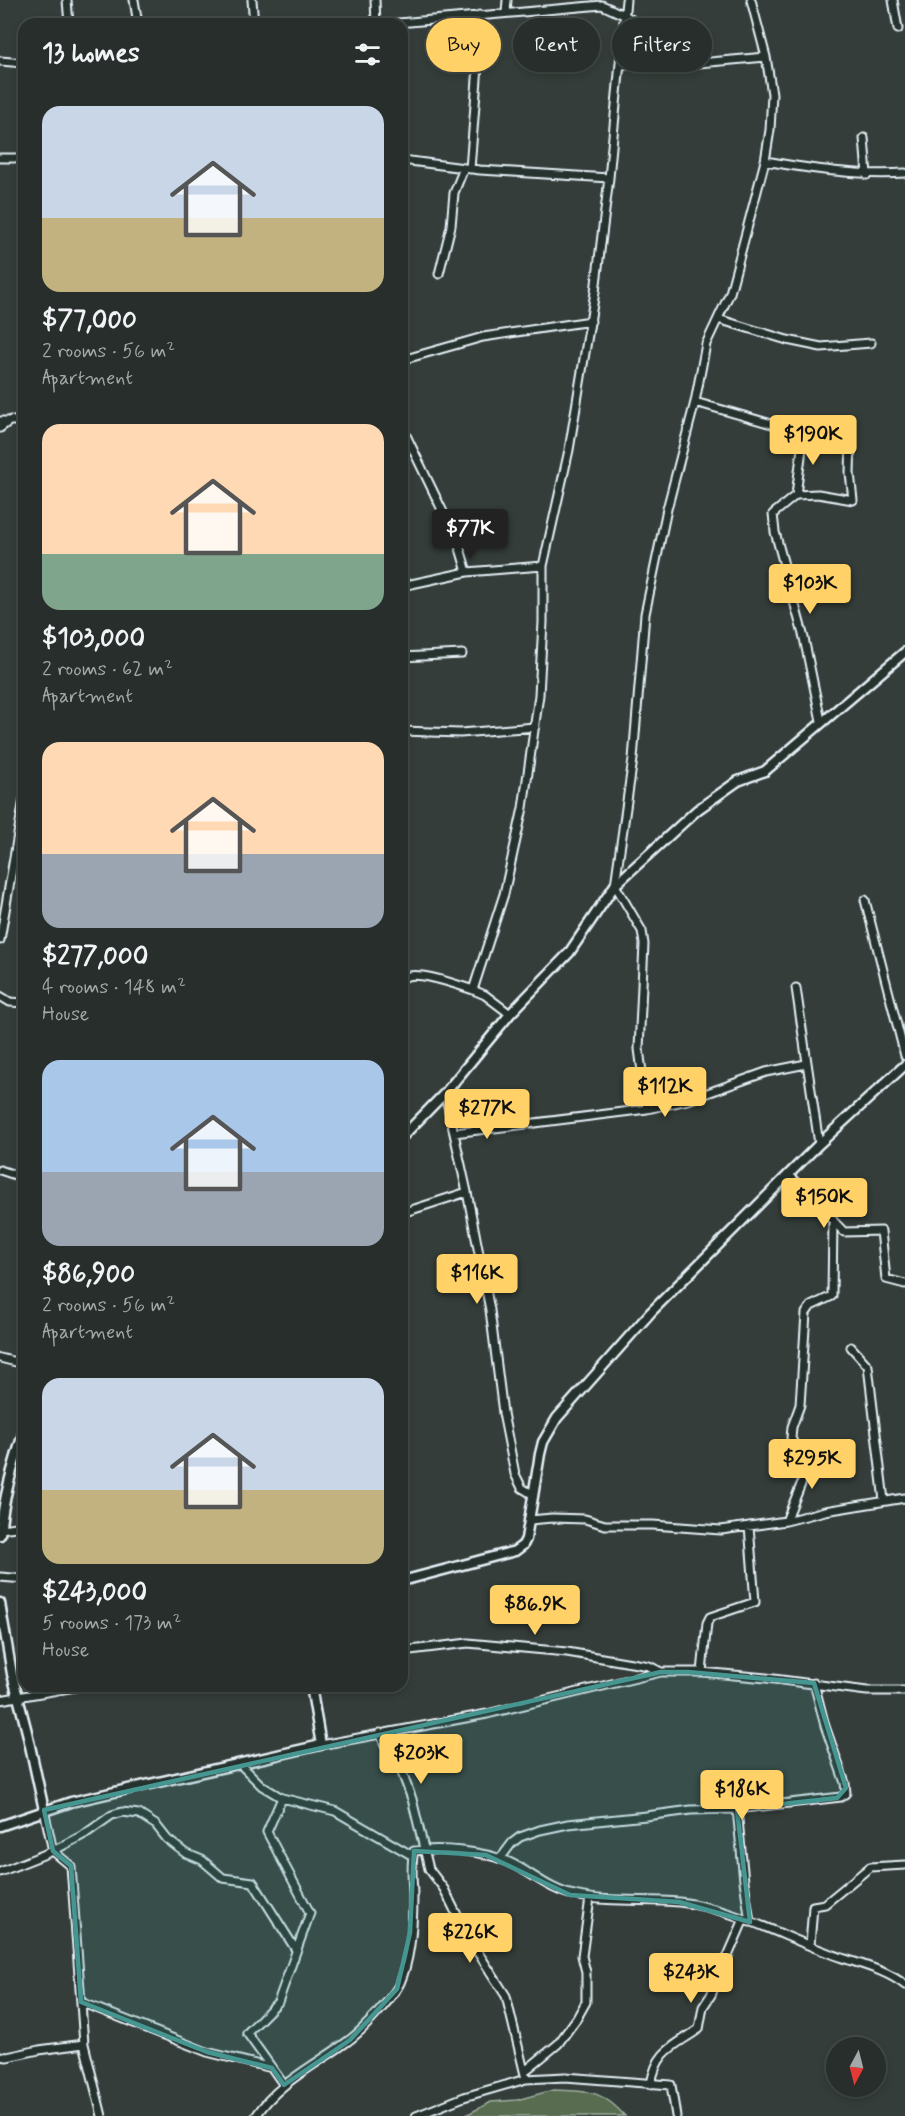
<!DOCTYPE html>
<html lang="en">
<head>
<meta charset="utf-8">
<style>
  body { margin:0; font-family:Mynerve,sans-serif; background:#333a37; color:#f1f3f6; height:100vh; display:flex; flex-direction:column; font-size:22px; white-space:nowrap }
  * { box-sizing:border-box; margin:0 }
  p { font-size:20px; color:#a4a8a9 }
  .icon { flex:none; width:33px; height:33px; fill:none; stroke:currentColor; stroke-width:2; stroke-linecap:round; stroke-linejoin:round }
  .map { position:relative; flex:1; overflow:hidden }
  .drawer { position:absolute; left:18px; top:18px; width:390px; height:1674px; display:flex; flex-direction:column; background:#272e2b; border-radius:18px; box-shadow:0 3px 9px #0003,0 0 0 2px #434a47 }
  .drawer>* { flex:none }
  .banner { position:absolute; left:426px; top:18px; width:388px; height:54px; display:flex; gap:12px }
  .needle { width:39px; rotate:187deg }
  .tools { position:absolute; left:826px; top:2037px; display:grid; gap:12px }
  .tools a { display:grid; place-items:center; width:60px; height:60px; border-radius:50%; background:#272e2b; box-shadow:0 3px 9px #0003,0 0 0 2px #434a47; font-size:30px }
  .price { position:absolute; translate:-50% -51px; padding:0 14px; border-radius:6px; background:#ffd166; color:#111; font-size:20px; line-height:39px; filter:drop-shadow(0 2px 3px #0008) }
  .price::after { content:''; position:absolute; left:50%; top:36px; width:18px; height:14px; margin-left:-9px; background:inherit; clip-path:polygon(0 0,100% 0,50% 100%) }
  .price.current { background:#222; color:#fff }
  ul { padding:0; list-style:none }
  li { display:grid; align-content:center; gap:12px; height:318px; padding:0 24px }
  li span { display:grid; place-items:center; height:186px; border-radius:18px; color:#555 }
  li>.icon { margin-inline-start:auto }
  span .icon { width:108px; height:108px; fill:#fffc; stroke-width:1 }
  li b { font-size:26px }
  h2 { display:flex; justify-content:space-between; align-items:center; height:72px; padding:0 24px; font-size:26px }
  .tag { padding:0 21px; border-radius:27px; background:#272e2b; box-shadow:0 3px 9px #0003,0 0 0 2px #434a47; font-size:21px; line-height:54px }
  .tag.current { background:#ffd166; color:#111 }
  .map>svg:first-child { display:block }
  .green { fill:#596c4f; stroke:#a0aea4; stroke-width:1.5 }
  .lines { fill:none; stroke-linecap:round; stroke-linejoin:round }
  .minor-casing { stroke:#e8f1f8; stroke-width:11 }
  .tertiary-casing { stroke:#e8f1f8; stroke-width:13 }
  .minor { stroke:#26332d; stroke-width:7 }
  .tertiary { stroke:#26332d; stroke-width:8 }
  .marked { fill:#459590; fill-opacity:0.2; stroke:#459590; stroke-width:4.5; stroke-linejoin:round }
</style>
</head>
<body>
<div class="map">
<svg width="905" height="2116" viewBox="0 0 905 2116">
  <rect width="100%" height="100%" fill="#343d39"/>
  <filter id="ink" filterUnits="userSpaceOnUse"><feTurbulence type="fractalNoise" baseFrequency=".0167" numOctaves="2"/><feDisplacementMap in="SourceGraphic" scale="12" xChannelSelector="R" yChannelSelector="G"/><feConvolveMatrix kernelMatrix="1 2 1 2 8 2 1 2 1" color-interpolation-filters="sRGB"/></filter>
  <g filter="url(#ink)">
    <path class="green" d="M553,2090C588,2092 600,2088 625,2116H464L491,2102L517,2100Z"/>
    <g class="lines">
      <defs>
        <path id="minor" d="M67,0L69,24
          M134,0L138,24
          M252,0L254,24
          M375,0L376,24
          M893,0L898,29
          M506,12L507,0
          M387,24L602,5L626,16L699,63
          M0,61L24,63
          M621,65L699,63L766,57
          M864,138L867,175
          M0,158H24
          M402,160L480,170L609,178
          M765,161C812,169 858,176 905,173
          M470,169L478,66L479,15
          M439,274L451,226L454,193L464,168
          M718,319L787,340L821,347L871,343
          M402,360L483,337L591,321
          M695,402L796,431L851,441L850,473L853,500L818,494L796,495L773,514L775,532L804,638L821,721
          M0,421H24
          M402,427L459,545L467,572
          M0,428L11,420
          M796,495L804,433
          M402,586L467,572L543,566
          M402,657L462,654
          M402,731L460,733L535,727
          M865,900L905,1056
          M0,940L24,799
          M402,979C413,968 458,985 473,990
          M796,988L819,1144
          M0,996L10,1002L24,1003
          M510,1014L485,995L473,990L504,894L523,808L539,695L543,622V566L569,450L595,292L609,178L626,0
          M445,1093L467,1192L490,1310L503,1413L515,1474L522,1488L532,1494
          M647,1109L639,1049L644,944L642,931L615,885L633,759L645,614L667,509L695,402L706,344L730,293L765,161L770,130L772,94L766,57L751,0
          M454,1133L647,1109L688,1100L766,1072L806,1064
          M0,1170L24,1178
          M789,1175L844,1232L881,1231L886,1279L905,1284
          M402,1213L467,1192
          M851,1347L868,1366L884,1501
          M0,1358L24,1364
          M530,1520L552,1518L585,1519L605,1525H653L721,1530L786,1521L825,1511L905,1498
          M786,1521L802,1482L804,1452L796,1448L791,1438L792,1427L800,1405L806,1313L811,1306L832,1296L833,1220
          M0,1529L24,1526
          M0,1577L24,1579
          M402,1651L468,1643L567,1652L649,1666L661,1672
          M702,1672L707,1623L710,1617L755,1602L749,1526
          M0,1700L81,1686
          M380,1733L385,1745L402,1773L412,1799L429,1869L444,1889L468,1937L506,1996L526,2079
          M321,1745L487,1714L661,1672H702L766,1678L867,1691H905
          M240,1764L262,1786L282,1798L267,1832L310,1913L278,2002L247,2033L284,2085
          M282,1798L335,1811L413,1856
          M737,1809L744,1881L750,1922
          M500,1859L512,1843L520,1837L540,1830L568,1824L646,1816L691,1810L737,1809L841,1797L846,1793L845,1783L825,1726L814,1683
          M0,1872L53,1851L44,1810
          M810,1945L813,1906L825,1904L870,1867L905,1865
          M81,2002L207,2052L272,2068
          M0,2056L7,2057L39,2050L84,2044
          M525,2071L558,2044L577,2018L586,2002V1972L582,1956L590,1898
          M651,2084C657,2050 673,2047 699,2029L703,2007L711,1995L744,1919
          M102,2116L84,2044L71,1866L53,1851L85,1834L112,1815L122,1812L139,1814L156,1825L167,1839L185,1853L202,1860L223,1878L253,1882L296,1950
          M256,2116C278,2082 316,2065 348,2041C361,2032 371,2020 381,2009C388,2001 395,1993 400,1983C411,1958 413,1924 413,1897C413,1882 410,1866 414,1851C440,1847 485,1851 509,1862C531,1872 549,1890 574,1895C608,1903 644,1899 679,1902C733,1908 783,1937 834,1955C858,1964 885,1969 905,1985
          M416,2116L464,2097L526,2079L565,2077L671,2085L676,2116"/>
        <path id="tertiary" d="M402,1137L445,1093L510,1014L569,953L615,885L697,810L738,781L765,771L905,652
          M0,1535C3,1499 13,1465 24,1431
          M402,1581L515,1551L523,1545L526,1539L540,1454L543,1442L557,1418L651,1312L819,1144L905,1065
          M0,1603L12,1674L27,1732L44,1810
          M0,1826L71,1802L321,1745L311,1686"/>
      </defs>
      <use href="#minor" class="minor-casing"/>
      <use href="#tertiary" class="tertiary-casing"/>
      <use href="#minor" class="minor"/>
      <use href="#tertiary" class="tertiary"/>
    </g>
  </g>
  <path class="marked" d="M661,1672H688L814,1683L846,1788L837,1798L737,1809L750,1922L679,1902L570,1895L486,1855L414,1851L410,1933L397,1989L350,2040L284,2085L272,2068L207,2052L81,2002L71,1866L53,1851L44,1810Z"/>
</svg>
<div class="tools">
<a><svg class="needle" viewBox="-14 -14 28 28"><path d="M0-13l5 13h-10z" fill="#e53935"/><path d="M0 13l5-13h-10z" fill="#a4a8a9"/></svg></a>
</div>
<b class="price" style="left:813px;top:466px">$190K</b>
<b class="price current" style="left:470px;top:560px">$77K</b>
<b class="price" style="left:810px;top:615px">$103K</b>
<b class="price" style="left:665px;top:1118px">$112K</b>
<b class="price" style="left:487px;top:1140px">$277K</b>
<b class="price" style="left:824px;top:1229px">$150K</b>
<b class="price" style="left:477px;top:1305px">$116K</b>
<b class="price" style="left:812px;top:1490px">$295K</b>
<b class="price" style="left:535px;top:1636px">$86.9K</b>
<b class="price" style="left:421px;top:1785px">$203K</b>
<b class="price" style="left:742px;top:1821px">$186K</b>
<b class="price" style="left:470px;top:1964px">$226K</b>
<b class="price" style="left:691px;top:2004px">$243K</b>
<div class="banner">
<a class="tag current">Buy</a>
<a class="tag">Rent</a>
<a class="tag">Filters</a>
</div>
<section class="drawer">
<h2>13 homes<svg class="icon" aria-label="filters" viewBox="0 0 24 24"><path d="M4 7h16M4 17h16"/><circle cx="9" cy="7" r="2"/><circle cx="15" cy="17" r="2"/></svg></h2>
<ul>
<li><span style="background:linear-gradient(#c9d6e8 60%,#c2b280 0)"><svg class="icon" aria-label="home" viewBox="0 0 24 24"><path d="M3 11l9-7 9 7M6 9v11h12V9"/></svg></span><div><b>$77,000</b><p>2 rooms · 56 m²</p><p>Apartment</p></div></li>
<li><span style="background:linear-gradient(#ffd9b3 70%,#7fa58c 0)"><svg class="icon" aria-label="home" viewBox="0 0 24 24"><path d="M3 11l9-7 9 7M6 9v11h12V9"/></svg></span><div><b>$103,000</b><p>2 rooms · 62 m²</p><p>Apartment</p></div></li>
<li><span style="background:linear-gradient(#ffd9b3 60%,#9aa5b1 0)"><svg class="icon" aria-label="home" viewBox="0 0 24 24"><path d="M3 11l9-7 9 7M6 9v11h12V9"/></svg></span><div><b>$277,000</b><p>4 rooms · 148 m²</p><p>House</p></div></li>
<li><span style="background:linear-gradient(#a9c7e8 60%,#9aa5b1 0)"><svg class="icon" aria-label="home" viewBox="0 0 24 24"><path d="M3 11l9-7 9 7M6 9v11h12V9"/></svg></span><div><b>$86,900</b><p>2 rooms · 56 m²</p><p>Apartment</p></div></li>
<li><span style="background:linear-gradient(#c9d6e8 60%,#c2b280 0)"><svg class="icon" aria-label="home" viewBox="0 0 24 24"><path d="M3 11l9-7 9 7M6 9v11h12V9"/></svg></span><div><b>$243,000</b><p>5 rooms · 173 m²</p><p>House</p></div></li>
</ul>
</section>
</div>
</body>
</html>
